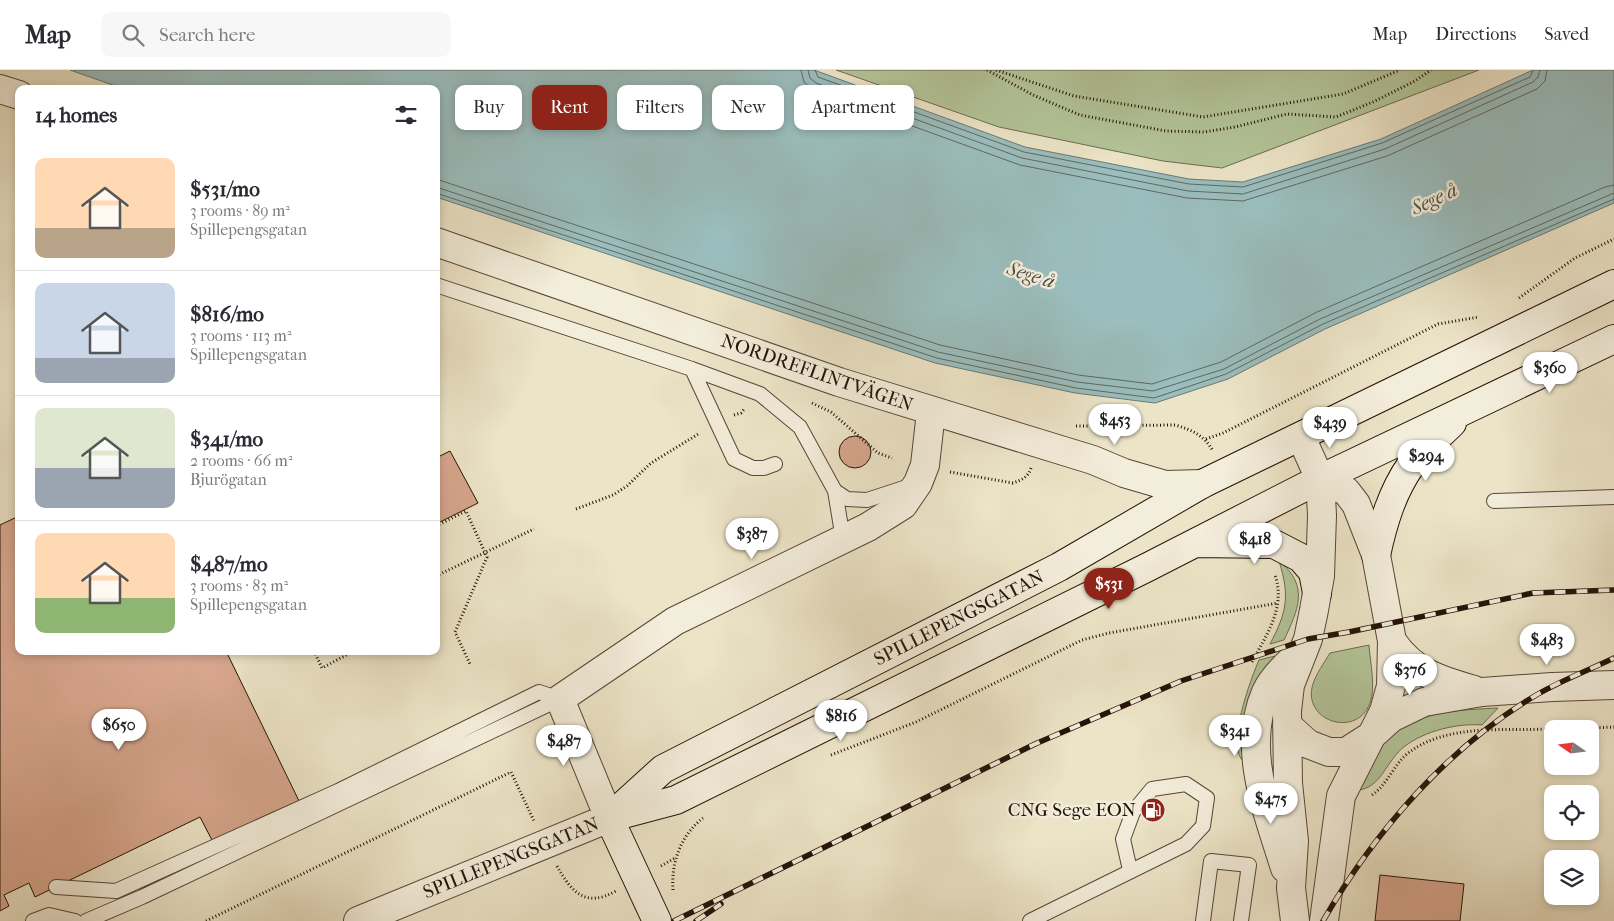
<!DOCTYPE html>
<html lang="en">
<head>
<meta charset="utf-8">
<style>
  body { margin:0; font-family:"IM FELL French Canon",serif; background:#f7f7f7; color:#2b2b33; height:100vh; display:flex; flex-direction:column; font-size:19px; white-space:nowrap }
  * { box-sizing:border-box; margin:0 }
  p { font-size:16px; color:#7c7c81 }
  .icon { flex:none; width:28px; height:28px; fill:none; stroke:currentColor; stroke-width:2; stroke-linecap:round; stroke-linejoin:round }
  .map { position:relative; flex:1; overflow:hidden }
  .drawer { position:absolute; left:15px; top:15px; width:425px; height:570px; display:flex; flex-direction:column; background:#fff; border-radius:10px; box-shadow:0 2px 8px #0003 }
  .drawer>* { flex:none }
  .guide { position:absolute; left:455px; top:15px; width:475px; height:45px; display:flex; gap:10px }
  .needle { width:32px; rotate:284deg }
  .fabs { position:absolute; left:1544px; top:650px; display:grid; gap:10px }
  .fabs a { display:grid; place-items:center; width:55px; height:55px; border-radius:10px; background:#fff; box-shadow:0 2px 8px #0003; font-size:25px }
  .price { position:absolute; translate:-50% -42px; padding:0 11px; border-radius:18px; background:#fff; color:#222; font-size:16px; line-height:32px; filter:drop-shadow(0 1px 2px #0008) }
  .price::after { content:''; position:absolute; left:50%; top:30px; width:15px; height:11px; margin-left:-8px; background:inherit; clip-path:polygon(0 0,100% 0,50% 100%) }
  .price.active { background:#8f2418; color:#fff }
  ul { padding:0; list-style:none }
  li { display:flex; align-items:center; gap:15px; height:125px; padding:0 20px }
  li+li { border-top:1px solid #e1e1e2 }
  li span { display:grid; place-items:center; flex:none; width:140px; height:100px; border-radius:10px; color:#555 }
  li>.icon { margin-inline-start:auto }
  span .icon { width:60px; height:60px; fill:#fffc; stroke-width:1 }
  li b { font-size:21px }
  h2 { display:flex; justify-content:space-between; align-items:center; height:60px; padding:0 20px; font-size:21px }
  .chip { padding:0 18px; border-radius:10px; background:#fff; box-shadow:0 2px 8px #0003; font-size:18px; line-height:45px }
  .chip.active { background:#8f2418; color:#fff }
  header { display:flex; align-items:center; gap:30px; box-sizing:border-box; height:70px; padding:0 25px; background:#fff; border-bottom:1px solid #e1e1e2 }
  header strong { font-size:24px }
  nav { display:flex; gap:28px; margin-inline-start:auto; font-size:18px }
  .search { width:350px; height:45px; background:#f7f7f7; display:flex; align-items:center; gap:12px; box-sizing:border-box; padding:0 18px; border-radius:10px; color:#7c7c81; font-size:19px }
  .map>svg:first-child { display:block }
  .green { fill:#b3c599; stroke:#6c6c50 }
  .water { fill:#9abdbd; stroke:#6b7975 }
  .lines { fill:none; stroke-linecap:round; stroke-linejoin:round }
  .shore { stroke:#5f6862; stroke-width:1 }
  .building { fill:#d7a68d; stroke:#241208 }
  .lane-casing { stroke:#564638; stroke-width:16 }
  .street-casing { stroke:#564638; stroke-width:30 }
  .secondary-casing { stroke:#241208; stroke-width:30 }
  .path { stroke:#241208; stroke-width:3; stroke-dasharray:1 2.5; stroke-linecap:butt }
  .lane { stroke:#f3eddb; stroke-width:14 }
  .street { stroke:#f3eddb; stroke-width:28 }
  .secondary { stroke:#f3eddb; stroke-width:28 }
  .rail-casing { stroke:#241208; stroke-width:5.5 }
  .rail { stroke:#f3eddb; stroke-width:4; stroke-dasharray:11; stroke-linecap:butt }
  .labels { text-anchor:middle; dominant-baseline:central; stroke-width:5; stroke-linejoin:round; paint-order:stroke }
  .street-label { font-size:19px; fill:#241208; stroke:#f3eddb }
  .poi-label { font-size:19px; fill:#241208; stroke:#f3eddb; text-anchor:end }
  .water-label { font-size:20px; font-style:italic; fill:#4d4e47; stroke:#f3eddb }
</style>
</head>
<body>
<header>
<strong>Map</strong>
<div class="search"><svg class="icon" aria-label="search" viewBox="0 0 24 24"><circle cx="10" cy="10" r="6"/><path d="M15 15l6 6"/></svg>Search here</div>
<nav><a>Map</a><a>Directions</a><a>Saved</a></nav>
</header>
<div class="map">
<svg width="1614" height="851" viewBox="0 0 1614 851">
  <rect width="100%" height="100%" fill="#ece4c7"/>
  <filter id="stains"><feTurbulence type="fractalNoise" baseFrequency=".004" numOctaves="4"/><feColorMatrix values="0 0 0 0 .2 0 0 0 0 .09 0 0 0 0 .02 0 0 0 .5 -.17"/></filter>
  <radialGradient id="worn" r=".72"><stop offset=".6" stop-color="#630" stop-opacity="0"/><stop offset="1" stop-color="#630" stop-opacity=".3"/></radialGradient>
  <path class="green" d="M836,0H1479L1222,98L1163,91L999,57Z
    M1279,491C1310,516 1298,540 1284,570L1270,574C1287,542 1290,526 1279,491Z
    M1369,575C1370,592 1376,617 1370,633C1357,669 1301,651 1313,614C1316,604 1324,593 1330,583Z
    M1275,586L1259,612L1244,692C1225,678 1251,608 1259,590Z
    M1498,638L1482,655C1457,653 1425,661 1405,676C1386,690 1381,720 1356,720C1364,705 1371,689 1381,676C1407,641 1459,640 1498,638Z"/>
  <path class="water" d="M70,0H814L1025,77L1189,109L1243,112L1381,69L1533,0H1614V133L1325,259L1228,309L1155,333L1075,323L935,293L436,127V19H124Z"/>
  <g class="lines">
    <path class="shore" d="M801,0L804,12L813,20L1020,95L1187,128L1243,131L1387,86L1537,19L1545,11L1547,0
      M808,0L810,8L816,13L1022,88L1188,121L1243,124L1385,79L1533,12L1538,7L1540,0
      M815,0L818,7L1024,82L1189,114L1243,117L1382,73L1530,7L1533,0
      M436,109L940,275L1078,305L1152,314L1221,292L1317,242L1605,117L1614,115
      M436,117L938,282L1077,312L1153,321L1224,299L1320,249L1614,123
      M436,123L937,288L1076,318L1154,328L1226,304L1323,254L1614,129"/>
  </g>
  <path class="building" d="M839 382a16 16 0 1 1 32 0a16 16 0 1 1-32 0Z
    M450,381L478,433L438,453L436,449V388Z
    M19,446V581H226L301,735L214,774L200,747L35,827L29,813L4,825L9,836L0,841V455Z
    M1380,805L1464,814L1460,851H1375Z"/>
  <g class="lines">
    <defs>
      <path id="lane" d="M436,215L692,299L760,324L800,357L835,421L847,429L867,430L913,415
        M692,299L734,389L753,398H764L775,394
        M835,421L843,469
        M1494,431L1614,427
        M56,817L116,821L338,721L539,622L560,629
        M33,851L49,845L75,851
        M86,851L142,827L560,629
        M1030,851L1186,774L1203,756L1207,728L1186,714L1152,719L1133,742L1123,769L1130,800
        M1203,851L1211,791L1249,795L1241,851"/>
      <path id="street" d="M0,19L19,25
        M436,172L839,312L1093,390L1124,403L1165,415L1202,414
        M1320,409L1346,421L1356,434L1376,485L1392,571L1391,616L1384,641L1341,726L1324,851
        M1392,571C1414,603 1439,610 1474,620
        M1287,655L1308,674L1329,682H1346L1371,666L1391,648L1424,632L1482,622L1552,617L1614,615
        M1285,798C1268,743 1241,679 1266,622C1272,609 1284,597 1295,587
        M358,851L609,748L560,629L675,551L868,457L903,435L918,413L925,395L931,342
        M1295,851L1291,818L1294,771L1288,713L1287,641L1290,615L1308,569L1314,540L1320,506L1322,445L1320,409L1301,367"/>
      <path id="secondary" d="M1198,473L1274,474L1301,488L1313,502L1317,523
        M1376,485C1383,453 1392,422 1411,395C1422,380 1439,366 1452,353
        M612,747L676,730L1146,498L1320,409L1614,269
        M609,748L663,699L1059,497L1202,414L1614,214
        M609,748L657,851"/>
    </defs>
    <use href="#lane" class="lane-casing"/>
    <use href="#street" class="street-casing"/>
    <use href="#secondary" class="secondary-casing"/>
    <path class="path" d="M987,0L1033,25L1080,45L1166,61L1204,62L1235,57L1287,44L1336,47L1373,32L1415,11L1431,0
      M996,0L1074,26L1203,47L1343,24L1400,0
      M1519,228L1575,188L1614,169
      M812,333L831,342L878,383L892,388
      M734,345L741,343L745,338
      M1076,356L1175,355C1192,360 1204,365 1213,381
      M1206,369L1223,363L1438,254L1479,247
      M950,402L1013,413C1022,410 1028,407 1031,398
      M576,439L613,425L627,416L651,393L700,363
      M436,456L466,441L487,487L455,562L470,594
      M436,506L534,459
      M314,581L322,598L354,581
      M1252,592C1267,564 1286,537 1275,505
      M1568,659L1614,657
      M831,685L916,652L1082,570L1109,563L1278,533
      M1372,725C1387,715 1393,696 1407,684C1445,653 1507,661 1552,659
      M557,796C572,823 586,838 616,821
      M661,796L675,788
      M673,820C671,792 681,765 703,748
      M206,851L511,702L534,751"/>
    <use href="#lane" class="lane"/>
    <use href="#street" class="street"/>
    <use href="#secondary" class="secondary"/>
    <defs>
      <path id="rail" d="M674,851L1035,674L1181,611L1308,569L1349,562L1533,523L1614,520
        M696,851L721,834
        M1323,851C1375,761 1448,677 1538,624C1562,610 1589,600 1614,588"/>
    </defs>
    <use href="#rail" class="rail-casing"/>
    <use href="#rail" class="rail"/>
  </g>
  <defs>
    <symbol id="fuel-disc" viewBox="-11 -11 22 22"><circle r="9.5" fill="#8f2418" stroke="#f3eddb"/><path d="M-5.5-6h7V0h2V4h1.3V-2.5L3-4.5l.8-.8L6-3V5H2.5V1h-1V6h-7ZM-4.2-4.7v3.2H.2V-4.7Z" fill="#fff"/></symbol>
  </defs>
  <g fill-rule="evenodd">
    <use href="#fuel-disc" x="1139" y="726" width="28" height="28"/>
  </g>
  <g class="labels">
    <g class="street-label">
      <text transform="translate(817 303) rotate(19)">NORDREFLINTVÄGEN</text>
      <text transform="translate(959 548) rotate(-27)">SPILLEPENGSGATAN</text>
      <text transform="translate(511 788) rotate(-22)">SPILLEPENGSGATAN</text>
    </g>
    <g class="poi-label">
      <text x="1136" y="740">CNG Sege EON</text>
    </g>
    <g class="water-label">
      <text transform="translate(1434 129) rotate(-25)">Sege å</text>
      <text transform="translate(1031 205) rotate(17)">Sege å</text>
    </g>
  </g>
  <rect width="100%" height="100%" filter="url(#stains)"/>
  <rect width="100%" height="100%" fill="url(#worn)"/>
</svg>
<div class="fabs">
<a><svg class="needle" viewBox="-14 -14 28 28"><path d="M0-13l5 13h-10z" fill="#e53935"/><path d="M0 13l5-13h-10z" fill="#7c7c81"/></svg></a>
<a><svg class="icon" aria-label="locate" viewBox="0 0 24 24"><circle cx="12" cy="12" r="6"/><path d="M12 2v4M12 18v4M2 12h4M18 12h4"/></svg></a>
<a><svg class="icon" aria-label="layers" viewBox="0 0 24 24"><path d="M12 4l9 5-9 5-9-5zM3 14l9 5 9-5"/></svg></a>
</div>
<b class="price" style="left:1550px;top:324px">$360</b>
<b class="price" style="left:1115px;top:376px">$453</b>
<b class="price" style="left:1330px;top:379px">$439</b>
<b class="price" style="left:1426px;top:412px">$294</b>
<b class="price" style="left:752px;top:490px">$387</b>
<b class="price" style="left:1255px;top:495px">$418</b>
<b class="price active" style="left:1109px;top:540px">$531</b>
<b class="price" style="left:1547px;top:596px">$483</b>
<b class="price" style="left:1410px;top:626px">$376</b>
<b class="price" style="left:841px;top:672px">$816</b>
<b class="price" style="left:119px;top:681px">$650</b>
<b class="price" style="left:1235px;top:687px">$341</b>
<b class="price" style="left:564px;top:697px">$487</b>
<b class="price" style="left:1271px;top:755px">$475</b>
<div class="guide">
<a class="chip">Buy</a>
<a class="chip active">Rent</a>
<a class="chip">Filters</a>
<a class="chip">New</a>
<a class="chip">Apartment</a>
</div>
<section class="drawer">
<h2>14 homes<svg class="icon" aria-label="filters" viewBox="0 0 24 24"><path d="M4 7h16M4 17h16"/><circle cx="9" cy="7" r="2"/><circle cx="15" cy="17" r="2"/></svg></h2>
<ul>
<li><span style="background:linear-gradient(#ffd9b3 70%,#b9a48a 0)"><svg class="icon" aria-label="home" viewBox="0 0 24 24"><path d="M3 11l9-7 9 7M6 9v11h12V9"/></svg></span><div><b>$531/mo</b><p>3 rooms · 89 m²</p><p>Spillepengsgatan</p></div></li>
<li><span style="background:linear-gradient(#c9d6e8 75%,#9aa5b1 0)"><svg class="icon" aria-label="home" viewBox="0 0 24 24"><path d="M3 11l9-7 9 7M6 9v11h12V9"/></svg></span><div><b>$816/mo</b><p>3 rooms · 113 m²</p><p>Spillepengsgatan</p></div></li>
<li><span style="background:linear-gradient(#dfe7d0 60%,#9aa5b1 0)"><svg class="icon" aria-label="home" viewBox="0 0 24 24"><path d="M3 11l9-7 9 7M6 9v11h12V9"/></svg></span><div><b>$341/mo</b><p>2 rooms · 66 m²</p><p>Bjurögatan</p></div></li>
<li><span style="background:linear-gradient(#ffd9b3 65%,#8fb573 0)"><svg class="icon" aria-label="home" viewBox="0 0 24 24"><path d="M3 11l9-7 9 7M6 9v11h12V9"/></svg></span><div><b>$487/mo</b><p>3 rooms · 83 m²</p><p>Spillepengsgatan</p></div></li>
</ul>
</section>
</div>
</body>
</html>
